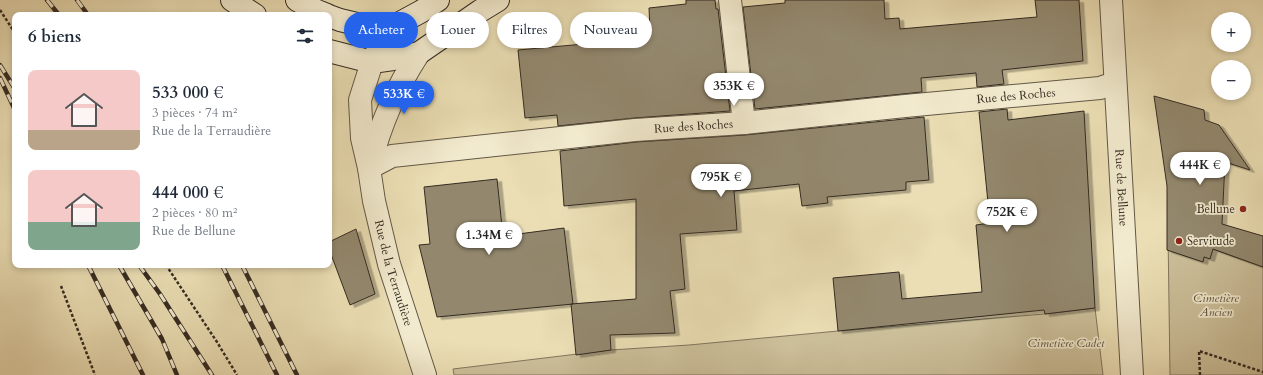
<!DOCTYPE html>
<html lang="fr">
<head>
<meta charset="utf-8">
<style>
  body { margin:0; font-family:Cardo,serif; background:#f2f2f3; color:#1f2937; height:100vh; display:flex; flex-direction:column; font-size:15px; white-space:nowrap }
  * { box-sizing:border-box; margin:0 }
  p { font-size:13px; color:#747a83 }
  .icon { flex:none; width:22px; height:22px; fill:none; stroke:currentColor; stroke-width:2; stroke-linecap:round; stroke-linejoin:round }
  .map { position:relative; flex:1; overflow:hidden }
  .drawer { position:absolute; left:12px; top:12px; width:320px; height:256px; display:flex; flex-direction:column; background:#fff; border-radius:8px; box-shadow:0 2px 6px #0003 }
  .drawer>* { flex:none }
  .hud { position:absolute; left:344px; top:12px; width:380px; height:36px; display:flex; gap:8px }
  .controls { position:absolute; left:1211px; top:12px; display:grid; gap:8px }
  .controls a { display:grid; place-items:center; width:40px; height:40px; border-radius:50%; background:#fff; box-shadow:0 2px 6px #0003; font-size:20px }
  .price { position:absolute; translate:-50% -34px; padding:0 9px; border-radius:14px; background:#fff; color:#222; font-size:13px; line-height:26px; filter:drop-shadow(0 1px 2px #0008) }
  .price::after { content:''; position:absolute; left:50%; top:24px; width:12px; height:9px; margin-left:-6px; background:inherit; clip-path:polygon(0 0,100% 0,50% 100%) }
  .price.active { background:#2563eb; color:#fff }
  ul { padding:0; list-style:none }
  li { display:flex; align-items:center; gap:12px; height:100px; padding:0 16px }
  li span { display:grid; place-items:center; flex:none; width:112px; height:80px; border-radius:8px; color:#555 }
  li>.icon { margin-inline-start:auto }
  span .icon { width:48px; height:48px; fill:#fffc; stroke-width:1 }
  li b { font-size:17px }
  h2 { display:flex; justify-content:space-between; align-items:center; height:48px; padding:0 16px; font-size:17px }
  .tag { padding:0 14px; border-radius:18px; background:#fff; box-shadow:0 2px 6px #0003; font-size:14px; line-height:36px }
  .tag.active { background:#2563eb; color:#fff }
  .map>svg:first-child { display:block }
  .green { fill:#ccc09b; stroke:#80765e }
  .building { fill:#93886e; stroke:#342b22; filter:url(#shadow) }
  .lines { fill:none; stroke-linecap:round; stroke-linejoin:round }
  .minor-casing { stroke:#625846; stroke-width:24 }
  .secondary-casing { stroke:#342b22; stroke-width:24 }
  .path { stroke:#342b22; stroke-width:2.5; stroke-dasharray:3 2; stroke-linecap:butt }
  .minor { stroke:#f2eace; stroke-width:22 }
  .secondary { stroke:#f2eace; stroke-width:22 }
  .rail-casing { stroke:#342b22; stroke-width:4.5 }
  .rail { stroke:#f2eace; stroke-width:3; stroke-dasharray:9; stroke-linecap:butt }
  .poi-dot { fill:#8f2418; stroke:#f2eace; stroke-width:1.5 }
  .labels { text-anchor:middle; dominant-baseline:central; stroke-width:3.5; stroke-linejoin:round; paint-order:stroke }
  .street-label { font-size:12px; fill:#342b22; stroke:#f2eace }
  .poi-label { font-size:12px; fill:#342b22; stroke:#f2eace; text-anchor:end }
  .park-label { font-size:12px; font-style:italic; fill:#5a5040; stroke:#f2eace }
</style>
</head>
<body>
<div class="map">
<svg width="1263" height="375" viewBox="0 0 1263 375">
  <defs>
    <filter id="shadow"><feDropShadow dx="4.5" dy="2.5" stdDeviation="0" flood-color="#0004"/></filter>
  </defs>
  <rect width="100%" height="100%" fill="#ebdeb4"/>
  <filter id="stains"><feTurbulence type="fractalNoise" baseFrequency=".005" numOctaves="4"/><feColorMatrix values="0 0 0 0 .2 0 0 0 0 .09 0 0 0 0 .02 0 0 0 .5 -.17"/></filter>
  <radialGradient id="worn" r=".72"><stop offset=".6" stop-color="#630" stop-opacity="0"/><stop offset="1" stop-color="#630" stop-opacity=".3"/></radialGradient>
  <path class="green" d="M1168,233L1263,267V375H1170Z
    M1095,308L1103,375H454L453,369L611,350L689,345L838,331L1045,314Z"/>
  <path class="building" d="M686,0H715L716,9H718L730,111L634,118L558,126L557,115L525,118L518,50L606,42V35L650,31L649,8L686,4Z
    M785,0H884L885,19L899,18L900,29L1037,17L1035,0H1079L1083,61L1002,70L1004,84L977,87L976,73L921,78L922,92L755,109L743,7L785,3Z
    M1154,96L1204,110L1205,120L1219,125L1250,170L1225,162L1222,224L1263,236V267L1213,249L1210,259L1204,257L1203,262L1167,250V186Z
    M1007,109L1008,120L1084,111L1095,308L1045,314L1044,310L838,331L833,278L899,272L902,299L982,292L976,225L990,223L979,112Z
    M924,117L929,180L906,182V190L827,197L828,203L802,206L799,184L734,191L737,230L680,234L685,289L670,291L675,333L610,335L611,350L576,355L571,304L636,299V199L564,206L560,151L636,142L745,135Z
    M497,179L503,236L564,228L573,304L437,317L419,245L430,244L424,187Z
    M356,229L375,294L350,305L329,249V242Z"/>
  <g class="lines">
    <defs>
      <g id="minor">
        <path d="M730,0L744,123"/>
        <path id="s1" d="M1111,0L1132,375"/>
        <path id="s2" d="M398,24L378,50L372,62L360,100L362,138L369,168L374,201L389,264L425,375"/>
        <path d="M370,165C380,125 396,88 419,53"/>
        <path id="s3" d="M369,168L392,156L635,130L744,123L905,106L1100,88L1115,83"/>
      </g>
      <path id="secondary" d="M232,0L255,15
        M297,0L317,11L327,15
        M329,16L340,20L365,26L398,24L422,11L438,0
        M329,51L372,62L393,59L419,53L480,11L498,0"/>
    </defs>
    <use href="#minor" class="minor-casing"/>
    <use href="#secondary" class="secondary-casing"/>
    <path class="path" d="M0,10L15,33
      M166,265L217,342L237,375
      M61,286L95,375
      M1200,375L1199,351L1263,372"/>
    <use href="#minor" class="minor"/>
    <use href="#secondary" class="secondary"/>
    <defs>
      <path id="rail" d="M47,0L59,15
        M77,0L88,15
        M0,65L15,89
        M0,78L15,110
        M88,265L143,375
        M119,265L162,339L177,375
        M139,265L160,294L212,375
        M222,265L277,375
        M242,265L297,375"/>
    </defs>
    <use href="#rail" class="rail-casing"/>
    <use href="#rail" class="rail"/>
  </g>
  <g class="poi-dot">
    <circle cx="1243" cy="209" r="4"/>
    <circle cx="1179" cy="241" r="4"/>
  </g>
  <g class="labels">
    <g class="street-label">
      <text stroke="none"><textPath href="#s3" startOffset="653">Rue des Roches</textPath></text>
      <text stroke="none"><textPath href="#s3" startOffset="329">Rue des Roches</textPath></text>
      <text stroke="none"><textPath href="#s1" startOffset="188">Rue de Bellune</textPath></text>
      <text stroke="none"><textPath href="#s2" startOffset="263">Rue de la Terraudière</textPath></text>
    </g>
    <g class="poi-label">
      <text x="1235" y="209">Bellune</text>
      <text x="1187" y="241" text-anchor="start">Servitude</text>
    </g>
    <g class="park-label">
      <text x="1216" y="298">Cimetière<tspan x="1216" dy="14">Ancien</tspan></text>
      <text x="1066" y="343">Cimetière Cadet</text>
    </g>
  </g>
  <rect width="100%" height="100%" filter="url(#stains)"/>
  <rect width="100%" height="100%" fill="url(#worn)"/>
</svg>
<div class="controls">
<a>+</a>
<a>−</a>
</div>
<b class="price" style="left:734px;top:107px">353K €</b>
<b class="price active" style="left:404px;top:115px">533K €</b>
<b class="price" style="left:1200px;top:186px">444K €</b>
<b class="price" style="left:721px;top:198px">795K €</b>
<b class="price" style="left:1007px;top:233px">752K €</b>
<b class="price" style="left:489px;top:256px">1.34M €</b>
<div class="hud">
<a class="tag active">Acheter</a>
<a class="tag">Louer</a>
<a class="tag">Filtres</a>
<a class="tag">Nouveau</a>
</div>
<section class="drawer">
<h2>6 biens<svg class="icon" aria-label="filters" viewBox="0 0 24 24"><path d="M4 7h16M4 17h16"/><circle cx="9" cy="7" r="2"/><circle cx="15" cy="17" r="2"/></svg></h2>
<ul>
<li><span style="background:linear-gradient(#f6c9c9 75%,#b9a48a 0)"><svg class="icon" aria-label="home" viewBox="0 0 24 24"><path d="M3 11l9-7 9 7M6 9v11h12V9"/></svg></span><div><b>533 000 €</b><p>3 pièces · 74 m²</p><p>Rue de la Terraudière</p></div></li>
<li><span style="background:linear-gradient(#f6c9c9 65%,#7fa58c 0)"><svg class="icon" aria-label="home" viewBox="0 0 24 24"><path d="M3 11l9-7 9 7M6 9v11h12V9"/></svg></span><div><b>444 000 €</b><p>2 pièces · 80 m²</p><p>Rue de Bellune</p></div></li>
</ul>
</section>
</div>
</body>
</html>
